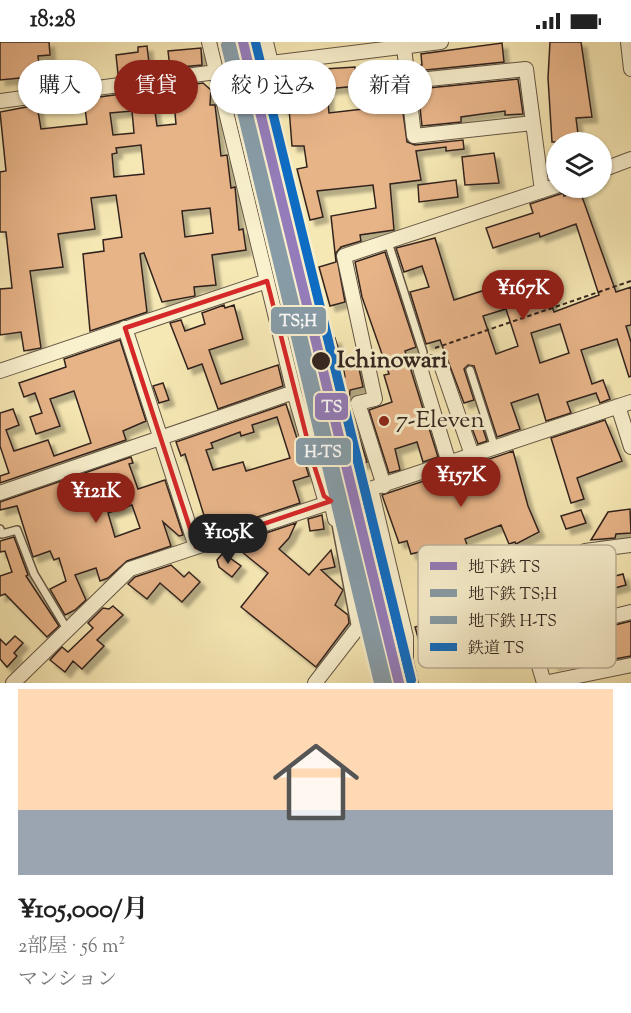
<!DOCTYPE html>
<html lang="ja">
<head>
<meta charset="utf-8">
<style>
  body { margin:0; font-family:"Sorts Mill Goudy","Noto Serif JP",serif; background:#f2f2f2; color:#222; height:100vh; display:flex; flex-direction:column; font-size:22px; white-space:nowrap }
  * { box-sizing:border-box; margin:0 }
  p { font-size:20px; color:#767676 }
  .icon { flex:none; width:33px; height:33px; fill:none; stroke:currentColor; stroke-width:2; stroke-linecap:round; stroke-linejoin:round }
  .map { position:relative; height:641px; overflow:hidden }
  .panel { display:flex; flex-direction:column; background:#fff; flex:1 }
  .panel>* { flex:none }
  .top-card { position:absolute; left:18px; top:18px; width:596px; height:54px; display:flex; gap:12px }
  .controls { position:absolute; left:546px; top:90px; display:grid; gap:12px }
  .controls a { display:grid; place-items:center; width:66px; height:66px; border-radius:50%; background:#fff; box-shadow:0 2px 4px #0004; font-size:30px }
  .price { position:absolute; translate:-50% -51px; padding:0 14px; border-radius:21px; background:#8f2418; color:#fff; font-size:20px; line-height:39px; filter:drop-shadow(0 2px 3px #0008) }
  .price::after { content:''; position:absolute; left:50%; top:36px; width:18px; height:14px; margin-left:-9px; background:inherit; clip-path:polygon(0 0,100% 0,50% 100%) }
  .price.on { background:#222; color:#fff }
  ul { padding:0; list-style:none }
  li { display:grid; align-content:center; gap:12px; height:318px; padding:0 18px }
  li span { display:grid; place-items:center; height:186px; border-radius:0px; color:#555 }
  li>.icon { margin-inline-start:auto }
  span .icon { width:108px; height:108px; fill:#fffc; stroke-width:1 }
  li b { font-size:26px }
  .chip { padding:0 21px; border-radius:27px; background:#fff; box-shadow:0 2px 4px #0004; font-size:21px; line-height:54px }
  .chip.on { background:#8f2418; color:#fff }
  .status { display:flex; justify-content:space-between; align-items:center; height:42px; padding:0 30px; background:#fff; direction:ltr }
  .status svg { height:16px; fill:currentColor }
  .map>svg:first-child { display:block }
  .building { fill:#e7b488; stroke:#32241f; stroke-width:1.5; fill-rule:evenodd; filter:url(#shadow) }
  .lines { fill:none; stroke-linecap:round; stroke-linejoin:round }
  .service-casing { stroke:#635544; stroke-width:10 }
  .minor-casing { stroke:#635544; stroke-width:16 }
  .path { stroke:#32241f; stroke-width:2; stroke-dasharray:4.5 3; stroke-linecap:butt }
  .service { stroke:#f9f0ce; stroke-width:7 }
  .minor { stroke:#f9f0ce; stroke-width:14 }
  .rail-1-casing { stroke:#f9f0ce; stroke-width:15 }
  .rail-1 { stroke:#0f6cc3; stroke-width:10 }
  .metro-1-casing { stroke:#f9f0ce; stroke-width:15 }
  .metro-2-casing { stroke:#f9f0ce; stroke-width:15 }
  .metro-3-casing { stroke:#f9f0ce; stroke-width:15 }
  .metro-1 { stroke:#937cb9; stroke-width:10 }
  .metro-2 { stroke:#879ca7; stroke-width:10 }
  .metro-3 { stroke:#879ca7; stroke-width:10 }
  .marked { fill:none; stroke:#d62828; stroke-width:4.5; stroke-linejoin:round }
  .stop-dot { fill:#32241f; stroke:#f9f0ce; stroke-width:2 }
  .poi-dot { fill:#8f2418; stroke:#f9f0ce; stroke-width:2 }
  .labels { text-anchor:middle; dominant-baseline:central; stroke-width:6; stroke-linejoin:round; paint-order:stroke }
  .stop-label { font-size:24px; font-weight:bold; fill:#32241f; stroke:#f9f0ce; text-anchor:start }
  .poi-label { font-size:24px; fill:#32241f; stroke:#f9f0ce; text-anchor:start }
  .key { fill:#f9f0ce; stroke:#bdb39a; stroke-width:1.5 }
  .key-label { font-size:16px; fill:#32241f }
  .line-badge { stroke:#f9f0ce; stroke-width:2 }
  .badge-label { font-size:16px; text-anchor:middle; font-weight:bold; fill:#fff }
</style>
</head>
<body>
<div class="status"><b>18:28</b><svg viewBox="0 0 49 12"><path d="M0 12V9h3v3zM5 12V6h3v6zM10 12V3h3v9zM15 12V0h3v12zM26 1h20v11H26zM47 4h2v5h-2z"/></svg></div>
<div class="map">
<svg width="631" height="641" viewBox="0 0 631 641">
  <defs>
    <filter id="shadow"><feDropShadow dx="5.5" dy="5.5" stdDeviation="1.5" flood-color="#0004"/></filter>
  </defs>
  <rect width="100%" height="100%" fill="#f6e8b4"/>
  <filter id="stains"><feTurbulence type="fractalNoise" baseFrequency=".00333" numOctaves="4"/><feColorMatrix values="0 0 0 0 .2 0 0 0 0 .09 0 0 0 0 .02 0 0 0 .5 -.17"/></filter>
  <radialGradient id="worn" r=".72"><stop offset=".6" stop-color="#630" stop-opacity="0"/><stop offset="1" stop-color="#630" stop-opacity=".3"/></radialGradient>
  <path class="building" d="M0,0H49L50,13L38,14L40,34L0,38Z
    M550,0H581L592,75L576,76L579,100H552L548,36Z
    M502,1L504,20L416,29L415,24L422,23L421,12Z
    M147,4L150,30L118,32L116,13L138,10V5Z
    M201,6L202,23L170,26L168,9Z
    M355,25L357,44L327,47L329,71L380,65L376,29L397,26L407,100L415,103L463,98L464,107L446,109V105L416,109L421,138L390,142L394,188L360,193L361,199L341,205L336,211L345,260L330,264L319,225L336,220L331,174L376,166L373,143L317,149L323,175L310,178L297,127L307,125L304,104H292L289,66L283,67L276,30Z
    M518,37L523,72L505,73V69L482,72L461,75V80L422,84L418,47Z
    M203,41L211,48L210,63H215L221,114L227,113L231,146L235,145L239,188L243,187L246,208L212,213L216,243L194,245L195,254L162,260L144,211L140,212L147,270L90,289L83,212L104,209L103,198L122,195L116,153L91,156L95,187L58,192L63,225L30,229L41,306L24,309L21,290L0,293V247L12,246L6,190H0V130L6,129L0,70L37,63L41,87L87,82L84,57L152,48L157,84L176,82L173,49L181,48L180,44ZM132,69L134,91L113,93L110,71ZM141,103L144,132L114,135L112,112L117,111L116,106ZM210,166L213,191L185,195L182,169Z
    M494,111L499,141L465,143L462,115Z
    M456,138L458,155L419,160L418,143Z
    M580,149L616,250L631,245V283L626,284L631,300V334L629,335L617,297L581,308L592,342L603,338L610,357L600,361L596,351L567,360L571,371L546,379L538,352L511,361L520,387L497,395L474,324L468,323L464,327L474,358L464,361L440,298L426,302L410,250L429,245L422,224L404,230L396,206L435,196L454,258L541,230L554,270L599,253L576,182L540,195L539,191L493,206L486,186L533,171L530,162L563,151L564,154ZM506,267L518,304L496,312L483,274ZM560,282L569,311L540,321L531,291Z
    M385,210L416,305L405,309L438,415L423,420L417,400L395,407L400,428L389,431L369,368L392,360L384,333L389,332L362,255L355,220Z
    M224,263L225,266L234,263L243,297L209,308L221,342L278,323L283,344L218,367L202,322L188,327L170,281L181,278L185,289L205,282L202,271Z
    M335,296L338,306L296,318L293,309Z
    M120,298L146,379L123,389L126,398L0,441V434L9,431L0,404V371L13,367L19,383L6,388L14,409L48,398L54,414L91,401L74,349L50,357L60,384L36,392L30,375L42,371L35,351L24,355L19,341L66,325L64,317Z
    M358,322L363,345L350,348L349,363L367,420L358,423L343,363L336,365L331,339L345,335L343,324Z
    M163,341L169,358L159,361L153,344Z
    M286,362L309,434L293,439L300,461L239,481L238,479L232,481L231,477L219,480L218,476L206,480L185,412L181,414L176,400ZM277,375L290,416L246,429L243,420L213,428L206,408L213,406L211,401L240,390L241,394L254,390L252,383Z
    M480,378L487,399L478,402L470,381Z
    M605,378L622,419L577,436L584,457L571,461L551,396Z
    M513,409L528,464L539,490L516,502L515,500L509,502L501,483L465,497L468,506L423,522L419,510L411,512L407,499L399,501L382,453Z
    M131,415L133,421L129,422L138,447L165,438L183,493L179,494L163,480L171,504L127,519L108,536L100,539L96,526L75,533L86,558L75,568L65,573L50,547L66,539L59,516L54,518L50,509L33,515L17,464L0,468V460ZM132,463L140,486L115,495L108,471Z
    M630,467L631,491L616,492L615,496L591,498L608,470Z
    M581,468L586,481L566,487L561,474Z
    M322,473L324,487L310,489L308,477Z
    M296,481L289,496L279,507L309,533L331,508L335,525L321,528L343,548L335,563L348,573L349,581L316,625L241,565L268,531L242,510L254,495Z
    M14,495L28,533L26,534L59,584L47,595L5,552L0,554V534L12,530L5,509L0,510V499Z
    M223,511L241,524L232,535L219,525L217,518Z
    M549,515L557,549L623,532L626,543L604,549L608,566L547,581L538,592L528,593L526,581L489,588L484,562L462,566L471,603L445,609L443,600L421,606L415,585L448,576L439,539Z
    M171,523L184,535L189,530L200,540L182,560L160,541L147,557L128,542L135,535Z
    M113,564L123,573L97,598L104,604L82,627L73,619L65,630L50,618L62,605L68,610L93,586L88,581L103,566L109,567Z
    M631,579V614L604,619L601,611L553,622L550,610L555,598Z
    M15,594L23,601L14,611L17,614L7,625L0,617V597L6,603Z"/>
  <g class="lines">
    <defs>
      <path id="service" d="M388,200L423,310
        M470,328L495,406
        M335,477L356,588
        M0,487L2,492L17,488L34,532L67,587"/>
      <path id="minor" d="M209,0L294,350L324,454L331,459L335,477
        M266,0L271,21L441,0
        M628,0L631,27
        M404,5L414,94L533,81
        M409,39L526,27L542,149
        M0,59L216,30
        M602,128L631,117
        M125,286L196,505
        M0,329L267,239
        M618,364L631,405
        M449,421L421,329L424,320H440L472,413
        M384,444L358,361L375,357L344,214L556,144
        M371,447L406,595V619L411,641
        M0,451L294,350
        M585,509L631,503
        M631,570L549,590L537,617L544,641L631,623
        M13,641L130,527L631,360
        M315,641L356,588"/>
    </defs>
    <use href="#service" class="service-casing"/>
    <use href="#minor" class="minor-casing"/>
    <path class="path" d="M435,306L631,239
      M381,324L412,313"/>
    <use href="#service" class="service"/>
    <use href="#minor" class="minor"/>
    <defs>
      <path id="rail-1" d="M255,0L411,638"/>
    </defs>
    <use href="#rail-1" class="rail-1-casing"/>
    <use href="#rail-1" class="rail-1"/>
    <defs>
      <path id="metro-1" d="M243,0L399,641"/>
      <path id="metro-2" d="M231,3L387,641"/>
      <path id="metro-3" d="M226,3L379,641"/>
    </defs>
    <use href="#metro-1" class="metro-1-casing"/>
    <use href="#metro-2" class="metro-2-casing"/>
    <use href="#metro-3" class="metro-3-casing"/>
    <use href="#metro-1" class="metro-1"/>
    <use href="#metro-2" class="metro-2"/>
    <use href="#metro-3" class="metro-3"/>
  </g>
  <path class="marked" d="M267,239L313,420L324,454L331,459L196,505L125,286Z"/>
  <circle class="stop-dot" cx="321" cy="319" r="10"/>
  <circle class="poi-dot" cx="384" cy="379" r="6"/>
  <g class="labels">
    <g class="stop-label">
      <text x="337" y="319">Ichinowari</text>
    </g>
    <g class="poi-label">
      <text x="396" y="379">7-Eleven</text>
    </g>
  </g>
  <rect x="418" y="503" width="198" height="123" rx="9" class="key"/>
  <rect x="430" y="520" width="27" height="8" fill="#937cb9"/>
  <rect x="430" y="547" width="27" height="8" fill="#879ca7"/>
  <rect x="430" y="574" width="27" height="8" fill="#879ca7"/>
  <rect x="430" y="601" width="27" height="8" fill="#0f6cc3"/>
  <g class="key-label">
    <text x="468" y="530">地下鉄 TS</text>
    <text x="468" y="557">地下鉄 TS;H</text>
    <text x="468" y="584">地下鉄 H-TS</text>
    <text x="468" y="611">鉄道 TS</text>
  </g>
  <g class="line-badge">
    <rect x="270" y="264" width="57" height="29" rx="6" fill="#879ca7"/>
    <rect x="314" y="350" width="35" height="29" rx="6" fill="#937cb9"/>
    <rect x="295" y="395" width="57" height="29" rx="6" fill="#879ca7"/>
  </g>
  <g class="badge-label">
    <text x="298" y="284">TS;H</text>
    <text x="332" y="370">TS</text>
    <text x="323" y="415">H-TS</text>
  </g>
  <rect width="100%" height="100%" filter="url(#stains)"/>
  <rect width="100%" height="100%" fill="url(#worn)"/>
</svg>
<div class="controls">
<a><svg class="icon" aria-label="layers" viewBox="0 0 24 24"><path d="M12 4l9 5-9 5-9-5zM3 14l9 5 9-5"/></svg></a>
</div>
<b class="price" style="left:523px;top:279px">¥167K</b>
<b class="price" style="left:461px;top:466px">¥157K</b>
<b class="price" style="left:96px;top:482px">¥121K</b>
<b class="price on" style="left:228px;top:523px">¥105K</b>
<div class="top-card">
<a class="chip">購入</a>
<a class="chip on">賃貸</a>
<a class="chip">絞り込み</a>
<a class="chip">新着</a>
</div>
</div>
<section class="panel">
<ul>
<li><span style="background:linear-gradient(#ffd9b3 65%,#9aa5b1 0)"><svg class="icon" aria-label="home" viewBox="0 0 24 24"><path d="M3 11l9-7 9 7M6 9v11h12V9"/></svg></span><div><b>¥105,000/月</b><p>2部屋 · 56 m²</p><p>マンション</p></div></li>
</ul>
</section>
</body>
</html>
